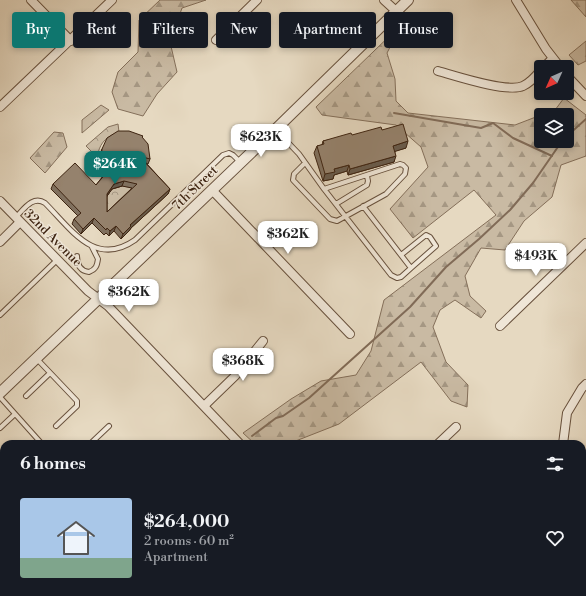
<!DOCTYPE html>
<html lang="en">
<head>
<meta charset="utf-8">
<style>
  body { margin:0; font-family:"Libre Bodoni",serif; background:#20242c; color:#f1f3f6; height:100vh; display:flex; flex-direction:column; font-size:15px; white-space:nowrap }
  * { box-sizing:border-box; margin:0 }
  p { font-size:13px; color:#9ea1a6 }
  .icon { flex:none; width:22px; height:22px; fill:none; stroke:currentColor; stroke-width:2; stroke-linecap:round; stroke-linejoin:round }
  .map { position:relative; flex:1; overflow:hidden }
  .side { position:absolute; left:0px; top:440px; width:586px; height:156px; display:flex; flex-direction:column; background:#171b24; border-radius:12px 12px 0 0; box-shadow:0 2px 6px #0003 }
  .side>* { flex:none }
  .guide { position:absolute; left:12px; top:12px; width:562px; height:36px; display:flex; gap:8px }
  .needle { width:26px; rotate:225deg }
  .controls { position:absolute; left:534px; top:60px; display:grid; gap:8px }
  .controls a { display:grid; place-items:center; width:40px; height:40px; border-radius:4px; background:#171b24; box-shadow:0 2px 6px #0003; font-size:20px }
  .price { position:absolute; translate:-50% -34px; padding:0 9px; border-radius:8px; background:#fff; color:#222; font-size:13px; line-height:26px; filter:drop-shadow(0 1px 2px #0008) }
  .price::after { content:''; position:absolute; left:50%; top:24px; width:12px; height:9px; margin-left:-6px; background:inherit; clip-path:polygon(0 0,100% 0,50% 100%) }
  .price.active { background:#0f766e; color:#fff }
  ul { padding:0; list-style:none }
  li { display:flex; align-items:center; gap:12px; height:100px; padding:0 20px }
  li span { display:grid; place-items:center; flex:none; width:112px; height:80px; border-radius:4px; color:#555 }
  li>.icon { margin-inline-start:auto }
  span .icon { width:48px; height:48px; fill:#fffc; stroke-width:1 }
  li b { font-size:17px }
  h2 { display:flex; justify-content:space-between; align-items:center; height:48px; padding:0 20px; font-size:17px }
  .chip { padding:0 14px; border-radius:4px; background:#171b24; box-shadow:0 2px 6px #0003; font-size:14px; line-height:36px }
  .chip.active { background:#0f766e; color:#fff }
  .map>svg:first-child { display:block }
  .forest { fill:url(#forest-firs); stroke:#846f5a }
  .park { fill:url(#park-crowns); stroke:#846f5a }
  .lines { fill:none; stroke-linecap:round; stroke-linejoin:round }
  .stream { stroke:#816b57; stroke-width:2 }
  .service-casing { stroke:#68513d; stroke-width:6 }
  .minor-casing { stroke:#68513d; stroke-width:10 }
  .tertiary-casing { stroke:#68513d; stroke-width:12 }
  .service { stroke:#efe6d7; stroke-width:4 }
  .minor { stroke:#efe6d7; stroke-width:8 }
  .tertiary { stroke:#efe6d7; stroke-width:10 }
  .wall { fill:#80705e; stroke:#3e2411; fill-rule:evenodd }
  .shaded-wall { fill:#685b4c; stroke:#3e2411 }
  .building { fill:#95826d; stroke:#3e2411; fill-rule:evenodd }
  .labels { text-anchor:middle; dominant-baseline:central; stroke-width:3; stroke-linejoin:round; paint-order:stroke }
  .street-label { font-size:13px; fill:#3e2411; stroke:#efe6d7 }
</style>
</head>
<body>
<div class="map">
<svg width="586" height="596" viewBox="0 0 586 596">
  <defs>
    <pattern id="forest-firs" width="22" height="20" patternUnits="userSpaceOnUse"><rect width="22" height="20" fill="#c9baa3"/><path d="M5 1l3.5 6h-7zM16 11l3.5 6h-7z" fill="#a59783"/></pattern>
    <pattern id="park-crowns" width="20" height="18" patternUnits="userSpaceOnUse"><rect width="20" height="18" fill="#c9baa3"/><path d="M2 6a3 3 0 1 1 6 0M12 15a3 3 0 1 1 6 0" fill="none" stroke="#a59783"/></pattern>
  </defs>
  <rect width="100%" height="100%" fill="#e6d9c1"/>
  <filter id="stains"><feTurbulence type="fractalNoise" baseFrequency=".005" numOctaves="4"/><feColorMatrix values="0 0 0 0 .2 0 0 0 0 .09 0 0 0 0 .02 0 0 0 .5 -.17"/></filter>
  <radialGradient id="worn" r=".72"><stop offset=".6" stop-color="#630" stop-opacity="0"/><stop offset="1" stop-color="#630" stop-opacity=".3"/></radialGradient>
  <path class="forest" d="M160,0H206L182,8L170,42L177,72L157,94L143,116L118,109L112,92L118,72L138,52L139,20Z
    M571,0H586V17Z
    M402,24L387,53L395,79L396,101L408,113L515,125L541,115V141H567V115H542L555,110L564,98L586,115V156L561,165L552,197L524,221L505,250L481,248L465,276L470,296L486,311L481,318L455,300L440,310L433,327L446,362L468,385L467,407L451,401L421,362L339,424L288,444H255L243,433L291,399L321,381L356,375L371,351L384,300L496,215L474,190L413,238L390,209L428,167L421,147L396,125L322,115L316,107Z
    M586,41V61L578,65L569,55Z
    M101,105L109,110L82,133V120Z
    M54,132L63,133L67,147L45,173L30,158Z"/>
  <path class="park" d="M118,124L119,132C108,136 101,141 98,153H93L86,146L108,127Z
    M122,186L129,187L134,190L107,215L105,199L112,189Z"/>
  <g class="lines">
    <path class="stream" d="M394,113L481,128L493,123L513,138L552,156
      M567,136L586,119
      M252,436L276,418L283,416L309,398L410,307L446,267L479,239L510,210L533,183L562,141"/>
    <defs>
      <path id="service" d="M275,129L299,154L324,189L391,275L397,278L401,277L411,268L363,206
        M305,163L294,174L293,180L330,219L337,221L386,194L405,174L406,168L403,165L400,164L324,189
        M336,204L367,185L368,181L367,176
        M16,217C24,209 33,195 45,203C71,229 95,268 135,240L223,155L229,153L233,155L240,162
        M401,255L426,235L430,237L436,246L411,268
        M77,256C77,265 80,271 89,272C96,269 97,266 98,259L92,247
        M0,315L57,260
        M37,359L77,401V406L56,426
        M26,396L50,373
        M0,397L42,444
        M0,428L15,414
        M90,444L109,426
        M0,478L4,474
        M271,592L272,593"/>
      <path id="minor" d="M31,0L71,41
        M384,0L396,11
        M516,0L546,49L560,67
        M216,40L257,0
        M544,67L553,58
        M438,71C456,76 507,93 523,86C530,83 536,76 541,70
        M567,76L586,96
        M0,107L112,0
        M212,190L350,334
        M0,201L88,291L108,306L240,444
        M0,242L20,222
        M500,326L586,243
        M204,406L235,376L263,341
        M438,444L456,427
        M563,444L567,413L582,388L586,384
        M582,488L586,492
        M0,578L4,583
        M13,592L17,596
        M379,592L383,596
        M475,592L479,596
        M195,596L197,592
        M392,596L396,592"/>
      <path id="tertiary" d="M0,393L279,126L408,0"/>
    </defs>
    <use href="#service" class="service-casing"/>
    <use href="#minor" class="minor-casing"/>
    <use href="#tertiary" class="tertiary-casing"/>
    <use href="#service" class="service"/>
    <use href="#minor" class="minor"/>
    <use href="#tertiary" class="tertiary"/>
  </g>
  <path class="wall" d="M382,130L406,148L395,151L394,162L348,175L347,171L334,175L333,179L323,181L314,153L317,146L322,145L323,141Z
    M142,138L150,159L148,164L146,163L170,189L168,194L131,228L129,231L121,239L114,231L109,236L106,233L104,235L92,223L81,234L72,224L74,219L78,216L51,189L53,184L96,185L103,176L101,175L102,172L99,165L100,154L102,149ZM122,186L132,188L107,212V196L112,189Z
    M4,537V555L2,557L0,556V541Z"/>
  <path class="shaded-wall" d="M408,141L406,148L390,153L393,146Z
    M396,156L394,162L348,175L350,169Z
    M349,165L347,171L334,175L333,179L323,181L325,174L334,169Z
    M124,181L122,186L112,189L105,199L107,194L114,184Z
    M170,189L168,194L131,228L129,231L121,239L123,234L130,225Z
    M94,218L92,223L81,234L83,229Z
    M116,226L114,231L109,236L110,231Z"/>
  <path class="building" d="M403,124L408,141L393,146L396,156L350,169L349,165L334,169L335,172L325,174L317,146L324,144L323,141L351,133L352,135L381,127L382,130Z
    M118,131H129L143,136L142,137L148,144L150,159L139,156L170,189L130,225L131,226L123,234L116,226L110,231L107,228L106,230L94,218L83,229L74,219L81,213L53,184L75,163L96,185L107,172L103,170L105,169L101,160L102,149L107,138ZM124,181L137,184L107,212V194L114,184Z
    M4,537V553L3,554L0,551V541Z
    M162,592H179L177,596H160Z
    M209,592H224L228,596H207L206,595Z"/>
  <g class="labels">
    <g class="street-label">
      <text transform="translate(195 188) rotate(-44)">7th Street</text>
      <text transform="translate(53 238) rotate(45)">32nd Avenue</text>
    </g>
  </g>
  <rect width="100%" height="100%" filter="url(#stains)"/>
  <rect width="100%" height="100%" fill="url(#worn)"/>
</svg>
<div class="controls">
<a><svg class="needle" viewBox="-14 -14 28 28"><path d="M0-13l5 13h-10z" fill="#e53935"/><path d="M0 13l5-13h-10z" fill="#9ea1a6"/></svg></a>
<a><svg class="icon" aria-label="layers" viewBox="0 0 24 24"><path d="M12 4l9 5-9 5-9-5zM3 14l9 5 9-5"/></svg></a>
</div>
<b class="price" style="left:261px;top:158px">$623K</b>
<b class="price active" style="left:115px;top:185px">$264K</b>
<b class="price" style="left:288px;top:255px">$362K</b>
<b class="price" style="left:536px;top:277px">$493K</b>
<b class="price" style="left:129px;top:313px">$362K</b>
<b class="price" style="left:243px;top:382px">$368K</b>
<div class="guide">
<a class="chip active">Buy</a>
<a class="chip">Rent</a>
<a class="chip">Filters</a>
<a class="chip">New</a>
<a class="chip">Apartment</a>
<a class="chip">House</a>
</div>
<section class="side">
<h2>6 homes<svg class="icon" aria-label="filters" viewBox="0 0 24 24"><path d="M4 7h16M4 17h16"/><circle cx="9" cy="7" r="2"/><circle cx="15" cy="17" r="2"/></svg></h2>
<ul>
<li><span style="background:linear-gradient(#a9c7e8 75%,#7fa58c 0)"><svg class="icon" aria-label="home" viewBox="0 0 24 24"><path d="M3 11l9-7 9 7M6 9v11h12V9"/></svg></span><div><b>$264,000</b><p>2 rooms · 60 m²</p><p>Apartment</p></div><svg class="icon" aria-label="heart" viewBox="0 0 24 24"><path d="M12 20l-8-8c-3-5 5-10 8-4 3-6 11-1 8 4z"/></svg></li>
</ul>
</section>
</div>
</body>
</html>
